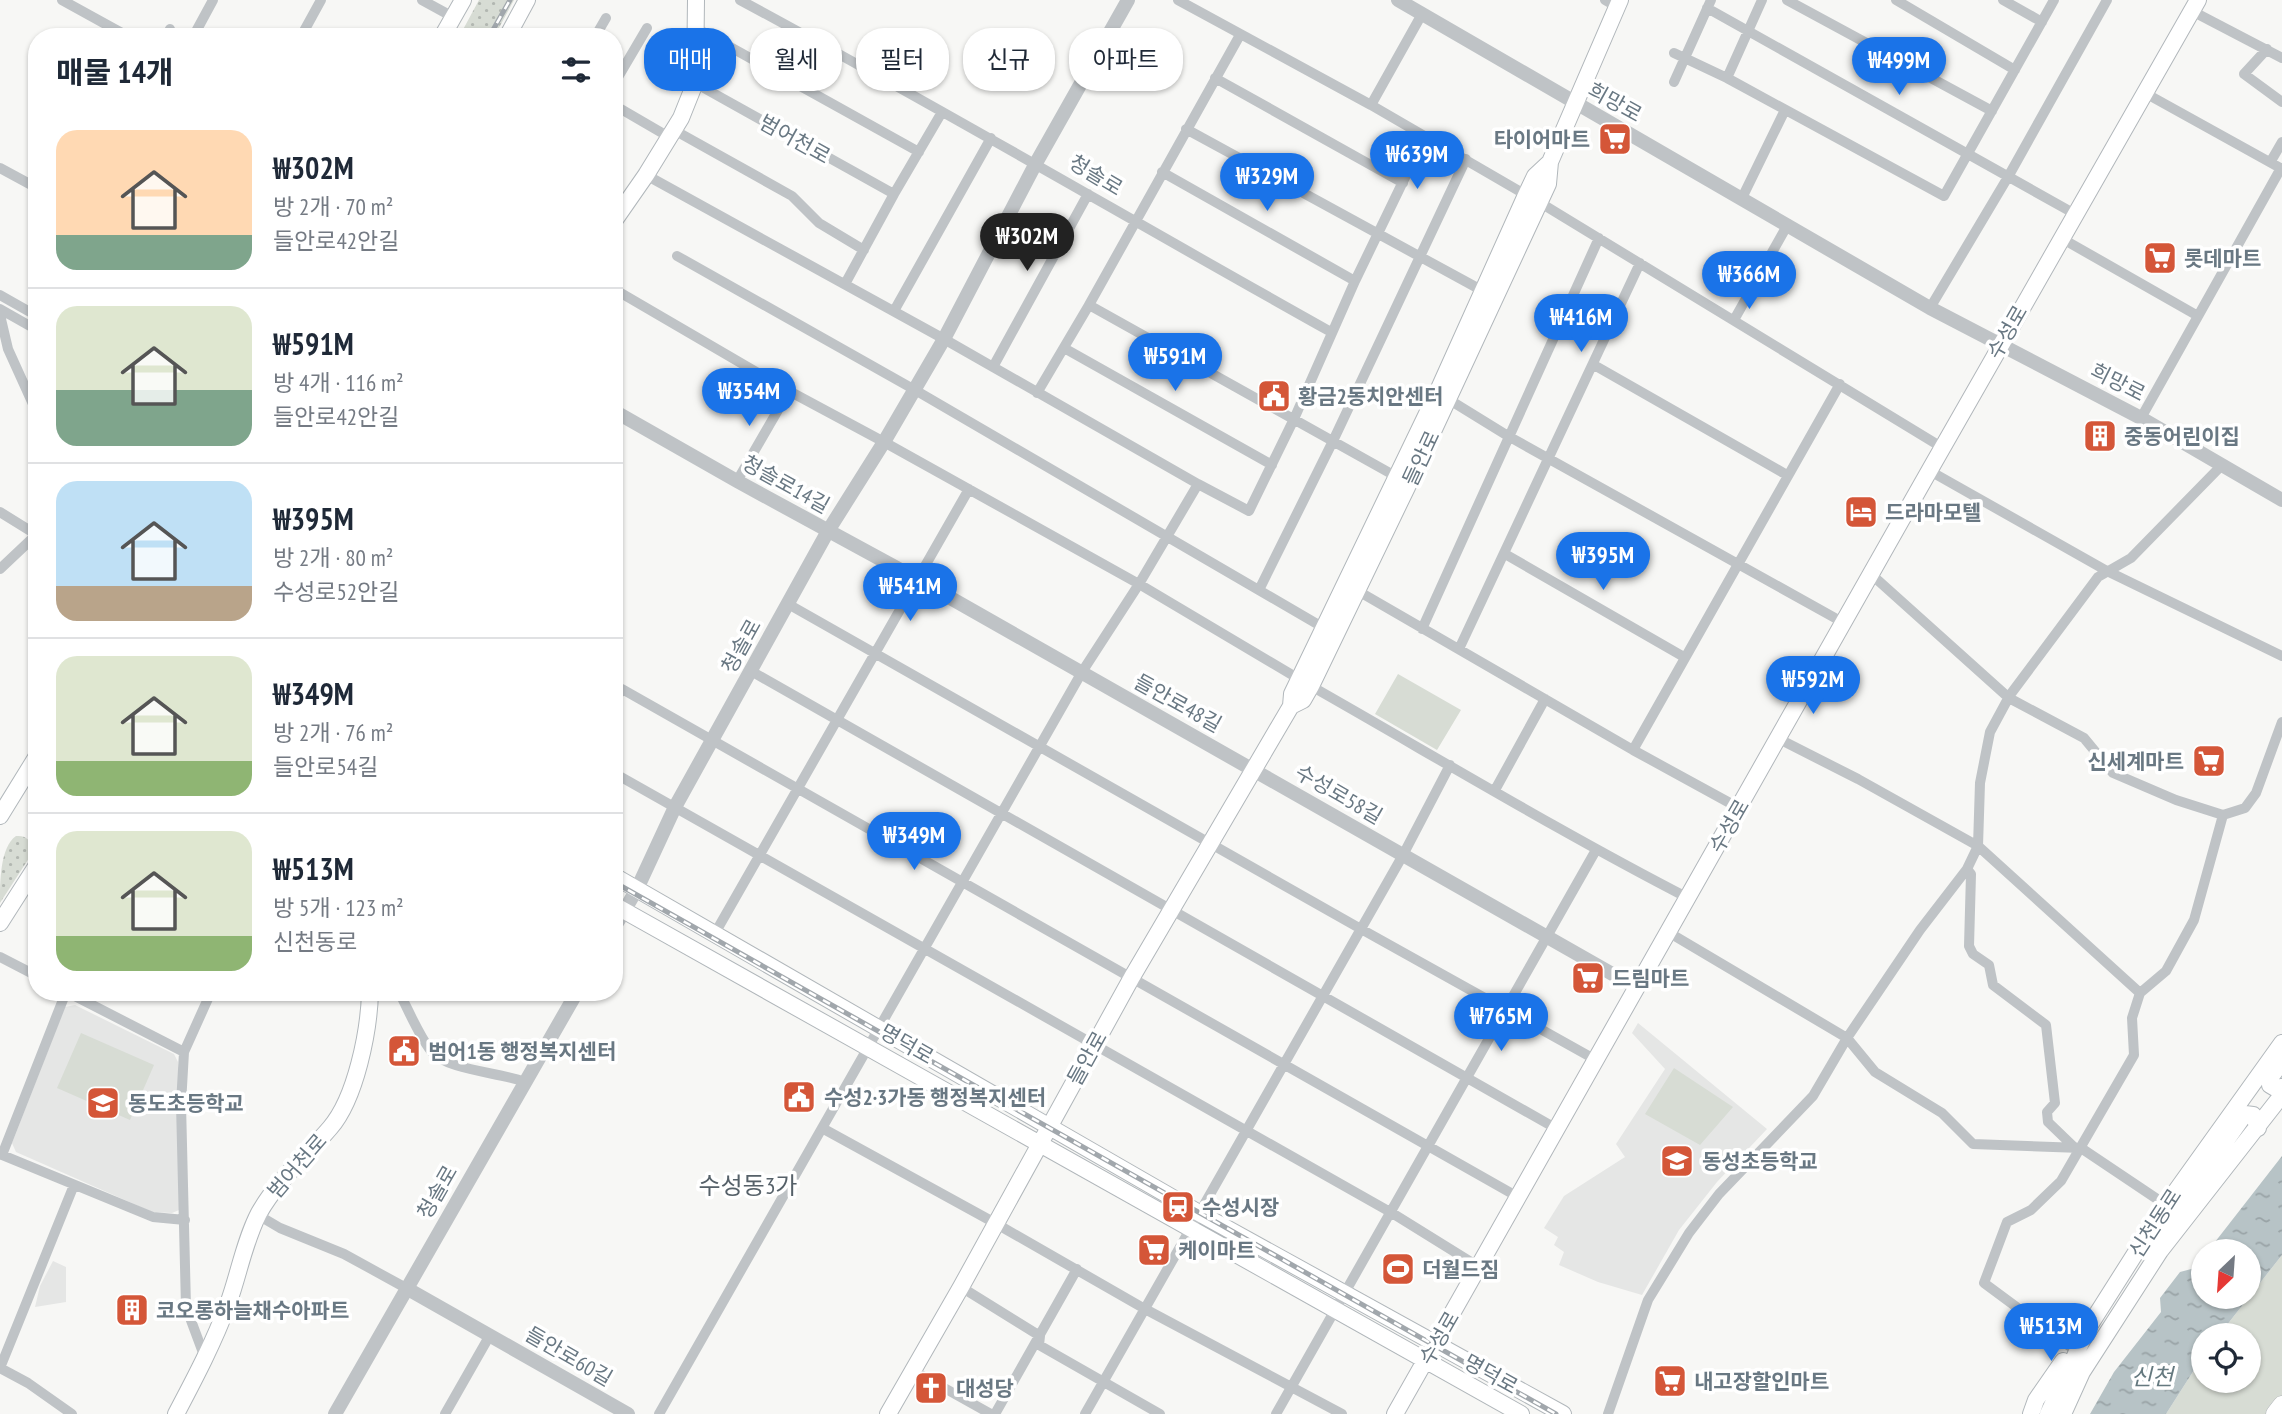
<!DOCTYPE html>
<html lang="ko">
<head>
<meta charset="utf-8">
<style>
  body { margin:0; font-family:"PT Sans Narrow","Noto Sans KR",sans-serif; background:#f6f6f7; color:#1f2937; height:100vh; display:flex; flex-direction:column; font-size:26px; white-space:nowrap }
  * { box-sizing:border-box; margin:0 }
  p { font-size:23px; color:#747a83 }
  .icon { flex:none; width:38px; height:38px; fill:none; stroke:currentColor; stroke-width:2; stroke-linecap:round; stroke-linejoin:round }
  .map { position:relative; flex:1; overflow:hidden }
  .drawer { position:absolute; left:28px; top:28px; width:595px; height:973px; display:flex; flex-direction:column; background:#fff; border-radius:28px; box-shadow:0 2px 5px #0004 }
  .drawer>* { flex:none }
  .banner { position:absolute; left:644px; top:28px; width:665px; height:63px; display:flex; gap:14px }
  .needle { width:46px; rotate:205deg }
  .fabs { position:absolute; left:2191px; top:1239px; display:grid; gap:14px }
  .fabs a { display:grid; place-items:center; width:70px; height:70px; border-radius:50%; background:#fff; box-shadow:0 2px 5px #0004; font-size:35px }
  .price { position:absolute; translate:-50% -60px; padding:0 16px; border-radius:24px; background:#1a73e8; color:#fff; font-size:23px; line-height:46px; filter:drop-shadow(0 2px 4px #0008) }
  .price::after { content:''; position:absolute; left:50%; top:42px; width:21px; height:16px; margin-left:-10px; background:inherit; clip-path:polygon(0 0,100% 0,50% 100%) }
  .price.on { background:#222; color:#fff }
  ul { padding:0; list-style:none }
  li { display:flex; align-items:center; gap:21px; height:175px; padding:0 28px }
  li+li { border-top:2px solid #e0e1e3 }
  li span { display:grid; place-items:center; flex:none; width:196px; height:140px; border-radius:21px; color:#555 }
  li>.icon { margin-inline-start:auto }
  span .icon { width:84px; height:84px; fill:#fffc; stroke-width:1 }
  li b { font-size:30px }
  h2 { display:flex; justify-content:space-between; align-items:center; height:84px; padding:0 28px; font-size:30px }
  .pill { padding:0 24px; border-radius:28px; background:#fff; box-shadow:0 2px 5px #0004; font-size:24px; line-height:63px }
  .pill.on { background:#1a73e8; color:#fff }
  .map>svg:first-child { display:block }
  .built { fill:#e5e6e5 }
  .park { fill:#d7dcd4 }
  .garden { fill:url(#garden-dots) }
  .water { fill:url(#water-ripples) }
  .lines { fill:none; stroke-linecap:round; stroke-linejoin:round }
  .secondary-casing { stroke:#b1b7bb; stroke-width:18 }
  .trunk-casing { stroke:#b2b6b9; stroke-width:19 }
  .minor { stroke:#bfc3c6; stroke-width:10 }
  .tertiary { stroke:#bfc3c6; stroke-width:14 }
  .secondary { stroke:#fff; stroke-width:16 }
  .trunk { stroke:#fff; stroke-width:18 }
  .rail-casing { stroke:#a1a7ac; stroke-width:5 }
  .rail { stroke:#fff; stroke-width:2.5; stroke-dasharray:8; stroke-linecap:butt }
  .labels { text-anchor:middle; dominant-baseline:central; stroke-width:7; stroke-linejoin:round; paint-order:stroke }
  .street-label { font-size:21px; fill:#697883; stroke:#fff }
  .poi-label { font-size:21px; font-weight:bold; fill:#697883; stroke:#fff; text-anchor:start }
  .water-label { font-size:23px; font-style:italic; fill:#65797f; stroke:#fff }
  .quarter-label { font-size:24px; fill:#566169; stroke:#fff }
</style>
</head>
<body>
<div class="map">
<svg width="2282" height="1414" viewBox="0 0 2282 1414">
  <defs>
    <pattern id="garden-dots" width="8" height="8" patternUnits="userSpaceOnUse" patternTransform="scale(1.75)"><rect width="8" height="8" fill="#d7dcd4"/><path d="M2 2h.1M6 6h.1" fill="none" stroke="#b2b7b1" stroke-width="1.8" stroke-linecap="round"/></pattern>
    <pattern id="water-ripples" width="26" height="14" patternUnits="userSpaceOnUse" patternTransform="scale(1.75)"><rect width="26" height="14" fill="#b7c3c6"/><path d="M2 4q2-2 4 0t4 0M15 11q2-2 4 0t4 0" fill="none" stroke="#99a3a6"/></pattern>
  </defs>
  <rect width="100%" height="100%" fill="#f7f7f5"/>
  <path class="built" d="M75,1005L174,1054L178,1062L179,1210L172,1213L152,1212L16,1152L12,1143L65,1007Z
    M1638,1023L1767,1129L1717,1182L1679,1230L1642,1295L1598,1282L1559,1265L1564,1252L1554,1245L1558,1237L1544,1228L1564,1196L1625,1157L1616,1144L1665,1069L1632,1033Z
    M53,1261L66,1267V1302L35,1307L40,1286Z"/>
  <path class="park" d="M1398,674L1461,710L1437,750L1375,714Z
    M81,1033L154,1065L130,1120L57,1088Z
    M1674,1068L1733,1107L1700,1145L1645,1114Z
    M2282,1255V1406L2276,1414H2166L2203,1356V1381H2249V1335H2219Z"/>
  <path class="garden" d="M479,0H514L494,37H459Z
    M16,836C26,835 33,841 33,852L0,903C0,882 0,847 16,836Z"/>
  <path class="water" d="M2282,1156V1255L2219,1335H2203V1356L2166,1414H2090L2114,1372L2161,1312L2160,1298L2180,1272L2195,1268L2203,1258V1297H2249V1251H2208Z"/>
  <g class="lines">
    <defs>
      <path id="secondary" d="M442,37L463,0
        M507,37L527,0
        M614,221L646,175L681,118L695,83L696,0
        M1291,706L1303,700L1311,686L1409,483L1548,184L1550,162L1620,0
        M0,816L37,756
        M614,876L1199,1213L1563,1414
        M614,905L1521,1414
        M0,923L37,865
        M2282,1062L2270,1078V1085L2275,1088L2282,1087
        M2154,1238L2175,1213L2245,1114L2253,1115L2258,1128
        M176,1414C195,1378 214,1342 228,1304C239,1274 244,1242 259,1213C277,1181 306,1156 330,1128C356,1098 369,1031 370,992
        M888,1414L961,1287L1132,977L1291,706L1292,694L1437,393L1526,195L1535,176L1550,162
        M1395,1414C1663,942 1928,470 2198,0
        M2031,1414L2036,1400L2063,1361
        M2048,1414L2088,1328L2166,1205L2282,1043
        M2063,1414L2082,1372L2160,1251L2282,1095"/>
      <path id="trunk" d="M2275,1414L2282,1405"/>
    </defs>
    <use href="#secondary" class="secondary-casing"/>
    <use href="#trunk" class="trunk-casing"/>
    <path class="minor" d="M62,0L129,37
      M422,0L453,17
      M740,0C939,107 1134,222 1331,332
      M1178,0L1371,105L1526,195
      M1605,0L1617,7
      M1762,0L1727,78L1944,196L2054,0
      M1787,0L1992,111
      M1896,0L2015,70
      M2003,0L2042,22
      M1707,8L2075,214
      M2192,11L2282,58
      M696,28L919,152
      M166,37L170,29
      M193,37L213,0
      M314,37L304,31L321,0
      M595,37L606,18
      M2267,49L2244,74L2282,102
      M1674,53L1727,78
      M1215,78L1403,183
      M1674,82L1711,0
      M695,83L894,194
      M614,84L647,28
      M2145,93L2282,169
      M614,105L669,137
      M1371,105L1422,14
      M1186,129L1483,291
      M674,130L792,196L819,223L864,250
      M2271,161L2282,142
      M0,168L37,188
      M1162,172L1355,281
      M646,175L944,339L1198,484L1249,511L1294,419L1355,281L1425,136
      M1742,198L1785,110
      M1539,202L1943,448
      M2061,238L2198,316
      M677,256L915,390L1324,628
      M845,284L894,194L942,112
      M614,289L789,391L884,442L1139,584L1299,679
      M0,295L37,316
      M1089,305L1397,477
      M1930,308L2008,177L2107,0
      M0,309L37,330
      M894,311L991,138
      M0,315L8,349L37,413
      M1734,320L1788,224
      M1064,348L1272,465
      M1594,365L1787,475
      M993,367L1088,194
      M1037,393L1089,305L1240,35
      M1448,399L1508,436L1844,623
      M2141,418L2281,168
      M1930,471L2107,571L2282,656
      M737,481L789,391
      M0,512L37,535
      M1505,554L1684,657
      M0,569L36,535
      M1872,575L2009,698L2084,738L2113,773L2176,800L2223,815
      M1259,590L1333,441L1466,159
      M1358,591L1633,750L1739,808
      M788,604L1361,929L1596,1060
      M1422,629L1599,238
      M1459,649L1640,263
      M751,671L1557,1129
      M1311,686C1436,757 1560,832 1688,898
      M614,702L622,689L1518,1197
      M1779,739L1858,779L1978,846L2140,993
      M1633,750L1840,384
      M614,773L1392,1213L1479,1267
      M1495,790L1545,699
      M2223,815L2245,808L2256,793L2282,722
      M1967,869L1971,874L1969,946L1973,954L1989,965L1993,985L2046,1025L2055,1103L2047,1112L2048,1122L2075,1148
      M1668,932L1847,1038L1875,1072L1942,1113L1973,1144L2081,1148L2166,1205
      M714,935L969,489
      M0,957L37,976
      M67,992L184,1052L181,1104L186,1307L205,1358
      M399,992C409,1011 418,1034 431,1051C448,1071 500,1072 525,1082
      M184,1052L211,992
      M822,1128L995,1223L1145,1309L1342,1414
      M0,1154L153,1217L185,1220
      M2,1155L66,992
      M258,1215L280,1228L344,1254L406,1288
      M961,1287L1040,1336L1039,1345L1160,1414
      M2072,1348L1984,1283L2007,1222L2031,1210L2061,1181L2134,1055L2132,1018L2140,993L2166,971L2194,920L2223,815
      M0,1368L74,1185
      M0,1368L28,1383L72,1414
      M912,1370L991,1414
      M445,1414L490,1335
      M659,1414L1082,672L1139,584L1198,484
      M995,1414L1077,1269
      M1085,1414L1403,855L1450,765
      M1276,1414L1596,850
      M1608,1414L1648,1300L1689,1233L1719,1194L1813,1096L1847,1038L1920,930L1967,869L1978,846L1980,783L1990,732L2010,695L2098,577L2131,558L2222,465"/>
    <path class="tertiary" d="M1398,0L1930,308L2141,418L2282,500
      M614,411L737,481L917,579L1637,988
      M614,928L637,889L675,807L828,531L884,442L944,339L1036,163L1128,0
      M406,1288L628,1414
      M335,1414L577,992"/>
    <use href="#secondary" class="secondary"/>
    <use href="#trunk" class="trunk"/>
    <defs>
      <path id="rail" d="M489,37L510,0
        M614,882L1556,1414"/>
    </defs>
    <use href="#rail" class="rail-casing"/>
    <use href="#rail" class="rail"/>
  </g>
  <defs>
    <symbol id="supermarket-square" viewBox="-11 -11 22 22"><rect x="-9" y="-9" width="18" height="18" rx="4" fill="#d45638" stroke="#fff"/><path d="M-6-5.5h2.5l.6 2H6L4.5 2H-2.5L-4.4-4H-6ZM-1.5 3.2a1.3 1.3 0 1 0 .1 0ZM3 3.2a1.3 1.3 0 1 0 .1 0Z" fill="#fff"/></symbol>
    <symbol id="civic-square" viewBox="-11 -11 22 22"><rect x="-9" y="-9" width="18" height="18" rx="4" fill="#d45638" stroke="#fff"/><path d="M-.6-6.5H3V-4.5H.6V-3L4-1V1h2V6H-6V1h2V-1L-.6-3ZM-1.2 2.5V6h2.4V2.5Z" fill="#fff"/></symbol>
    <symbol id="building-square" viewBox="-11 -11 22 22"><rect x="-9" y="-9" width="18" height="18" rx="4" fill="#d45638" stroke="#fff"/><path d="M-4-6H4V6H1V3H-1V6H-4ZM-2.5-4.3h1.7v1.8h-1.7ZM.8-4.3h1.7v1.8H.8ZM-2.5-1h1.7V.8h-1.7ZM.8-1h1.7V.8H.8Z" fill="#fff"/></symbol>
    <symbol id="hotel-square" viewBox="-11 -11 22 22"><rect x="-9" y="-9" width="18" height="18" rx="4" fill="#d45638" stroke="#fff"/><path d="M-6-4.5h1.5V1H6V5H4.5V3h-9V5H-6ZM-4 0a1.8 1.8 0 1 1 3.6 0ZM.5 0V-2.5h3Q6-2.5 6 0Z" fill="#fff"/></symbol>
    <symbol id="school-square" viewBox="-11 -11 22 22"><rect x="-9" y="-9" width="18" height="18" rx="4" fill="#d45638" stroke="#fff"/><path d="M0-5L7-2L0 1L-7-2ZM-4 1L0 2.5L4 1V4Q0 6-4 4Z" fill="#fff"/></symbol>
    <symbol id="station-square" viewBox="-11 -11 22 22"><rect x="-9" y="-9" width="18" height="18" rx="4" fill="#d45638" stroke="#fff"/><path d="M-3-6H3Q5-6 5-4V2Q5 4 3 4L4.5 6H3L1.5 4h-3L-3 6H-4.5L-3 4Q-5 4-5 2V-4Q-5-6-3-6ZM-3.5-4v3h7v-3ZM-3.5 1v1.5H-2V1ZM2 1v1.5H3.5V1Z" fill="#fff"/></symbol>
    <symbol id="stadium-square" viewBox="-11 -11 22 22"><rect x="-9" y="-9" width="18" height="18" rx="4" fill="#d45638" stroke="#fff"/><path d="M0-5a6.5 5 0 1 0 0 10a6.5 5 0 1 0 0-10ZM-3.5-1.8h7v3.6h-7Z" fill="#fff"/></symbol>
    <symbol id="church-square" viewBox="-11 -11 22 22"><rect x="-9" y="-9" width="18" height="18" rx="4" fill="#d45638" stroke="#fff"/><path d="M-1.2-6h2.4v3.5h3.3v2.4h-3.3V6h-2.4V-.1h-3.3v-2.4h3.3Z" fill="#fff"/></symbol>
  </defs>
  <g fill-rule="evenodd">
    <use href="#supermarket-square" x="1596" y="120" width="38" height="38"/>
    <use href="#supermarket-square" x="2141" y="239" width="38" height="38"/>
    <use href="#civic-square" x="1255" y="377" width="38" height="38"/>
    <use href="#building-square" x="2081" y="417" width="38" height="38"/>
    <use href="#hotel-square" x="1842" y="493" width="38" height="38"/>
    <use href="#supermarket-square" x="2190" y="742" width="38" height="38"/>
    <use href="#supermarket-square" x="1569" y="959" width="38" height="38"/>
    <use href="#civic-square" x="385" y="1032" width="38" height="38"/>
    <use href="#civic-square" x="780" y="1078" width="38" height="38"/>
    <use href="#school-square" x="84" y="1084" width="38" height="38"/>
    <use href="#school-square" x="1658" y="1142" width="38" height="38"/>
    <use href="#station-square" x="1159" y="1188" width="38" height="38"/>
    <use href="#supermarket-square" x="1135" y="1231" width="38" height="38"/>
    <use href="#stadium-square" x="1379" y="1250" width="38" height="38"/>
    <use href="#building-square" x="113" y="1291" width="38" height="38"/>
    <use href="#supermarket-square" x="1651" y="1362" width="38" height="38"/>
    <use href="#church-square" x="912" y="1369" width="38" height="38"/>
  </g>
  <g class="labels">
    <g class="street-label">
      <text transform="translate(1615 102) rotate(29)">희망로</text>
      <text transform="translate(795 139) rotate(29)">범어천로</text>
      <text transform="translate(1096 175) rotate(31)">청솔로</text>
      <text transform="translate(2007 332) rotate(-60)">수성로</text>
      <text transform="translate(2118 382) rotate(27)">희망로</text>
      <text transform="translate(1421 458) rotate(-65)">들안로</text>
      <text transform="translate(786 484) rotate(29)">청솔로14길</text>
      <text transform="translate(741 646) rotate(-61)">청솔로</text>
      <text transform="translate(1178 703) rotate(29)">들안로48길</text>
      <text transform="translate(1339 794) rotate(30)">수성로58길</text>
      <text transform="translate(1729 826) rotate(-60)">수성로</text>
      <text transform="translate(907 1044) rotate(30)">명덕로</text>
      <text transform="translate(1087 1058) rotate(-61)">들안로</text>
      <text transform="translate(297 1166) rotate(-49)">범어천로</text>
      <text transform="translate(437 1192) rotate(-60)">청솔로</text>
      <text transform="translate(2155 1223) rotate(-57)">신천동로</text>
      <text transform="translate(1439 1338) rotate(-60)">수성로</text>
      <text transform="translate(569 1356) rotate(30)">들안로60길</text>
      <text transform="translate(1491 1374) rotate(29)">명덕로</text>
    </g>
    <g class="poi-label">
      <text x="1590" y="139" text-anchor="end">타이어마트</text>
      <text x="2184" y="258">롯데마트</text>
      <text x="1298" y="396">황금2동치안센터</text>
      <text x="2124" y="436">중동어린이집</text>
      <text x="1885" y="512">드라마모텔</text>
      <text x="2184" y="761" text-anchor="end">신세계마트</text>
      <text x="1612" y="978">드림마트</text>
      <text x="428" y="1051">범어1동 행정복지센터</text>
      <text x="824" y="1097">수성2·3가동 행정복지센터</text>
      <text x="128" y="1103">동도초등학교</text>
      <text x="1702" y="1161">동성초등학교</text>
      <text x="1202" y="1207">수성시장</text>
      <text x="1178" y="1250">케이마트</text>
      <text x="1422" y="1269">더월드짐</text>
      <text x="156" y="1310">코오롱하늘채수아파트</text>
      <text x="1694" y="1381">내고장할인마트</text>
      <text x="956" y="1388">대성당</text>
    </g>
    <g class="water-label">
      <text x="2152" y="1376">신천</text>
    </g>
    <g class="quarter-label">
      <text x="748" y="1185">수성동3가</text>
    </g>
  </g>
</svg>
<div class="fabs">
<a><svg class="needle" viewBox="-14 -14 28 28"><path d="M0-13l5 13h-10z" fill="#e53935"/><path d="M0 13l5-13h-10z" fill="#747a83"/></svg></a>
<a><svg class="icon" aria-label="locate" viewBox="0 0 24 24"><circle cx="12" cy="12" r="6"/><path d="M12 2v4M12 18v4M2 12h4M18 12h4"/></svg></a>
</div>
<b class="price" style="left:1899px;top:97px">₩499M</b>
<b class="price" style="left:1417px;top:191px">₩639M</b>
<b class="price" style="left:1267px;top:213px">₩329M</b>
<b class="price on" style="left:1027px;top:273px">₩302M</b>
<b class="price" style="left:1749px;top:311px">₩366M</b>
<b class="price" style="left:1581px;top:354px">₩416M</b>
<b class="price" style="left:1175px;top:393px">₩591M</b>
<b class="price" style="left:749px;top:428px">₩354M</b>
<b class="price" style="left:1603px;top:592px">₩395M</b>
<b class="price" style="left:910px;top:623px">₩541M</b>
<b class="price" style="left:1813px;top:716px">₩592M</b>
<b class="price" style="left:914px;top:872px">₩349M</b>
<b class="price" style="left:1501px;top:1053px">₩765M</b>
<b class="price" style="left:2051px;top:1363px">₩513M</b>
<div class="banner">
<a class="pill on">매매</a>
<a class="pill">월세</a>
<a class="pill">필터</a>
<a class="pill">신규</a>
<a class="pill">아파트</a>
</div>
<section class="drawer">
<h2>매물 14개<svg class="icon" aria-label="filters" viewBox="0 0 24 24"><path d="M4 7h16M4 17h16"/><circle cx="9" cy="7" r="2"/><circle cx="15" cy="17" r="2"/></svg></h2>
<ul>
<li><span style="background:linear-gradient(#ffd9b3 75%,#7fa58c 0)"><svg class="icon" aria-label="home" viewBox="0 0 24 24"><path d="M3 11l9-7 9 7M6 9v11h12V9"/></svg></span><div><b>₩302M</b><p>방 2개 · 70 m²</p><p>들안로42안길</p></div></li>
<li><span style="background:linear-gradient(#dfe7d0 60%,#7fa58c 0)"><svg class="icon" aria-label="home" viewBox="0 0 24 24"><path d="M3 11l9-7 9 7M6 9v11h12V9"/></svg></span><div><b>₩591M</b><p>방 4개 · 116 m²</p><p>들안로42안길</p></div></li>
<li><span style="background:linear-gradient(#bfe0f5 75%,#b9a48a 0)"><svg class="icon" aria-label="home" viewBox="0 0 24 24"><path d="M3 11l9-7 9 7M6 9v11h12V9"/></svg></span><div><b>₩395M</b><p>방 2개 · 80 m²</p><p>수성로52안길</p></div></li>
<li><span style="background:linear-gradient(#dfe7d0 75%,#8fb573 0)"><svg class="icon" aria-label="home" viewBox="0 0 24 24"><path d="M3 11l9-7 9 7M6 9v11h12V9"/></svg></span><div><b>₩349M</b><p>방 2개 · 76 m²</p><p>들안로54길</p></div></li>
<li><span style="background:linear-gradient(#dfe7d0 75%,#8fb573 0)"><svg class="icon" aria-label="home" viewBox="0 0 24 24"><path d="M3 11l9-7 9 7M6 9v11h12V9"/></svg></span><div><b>₩513M</b><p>방 5개 · 123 m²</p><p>신천동로</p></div></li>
</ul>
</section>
</div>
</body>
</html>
